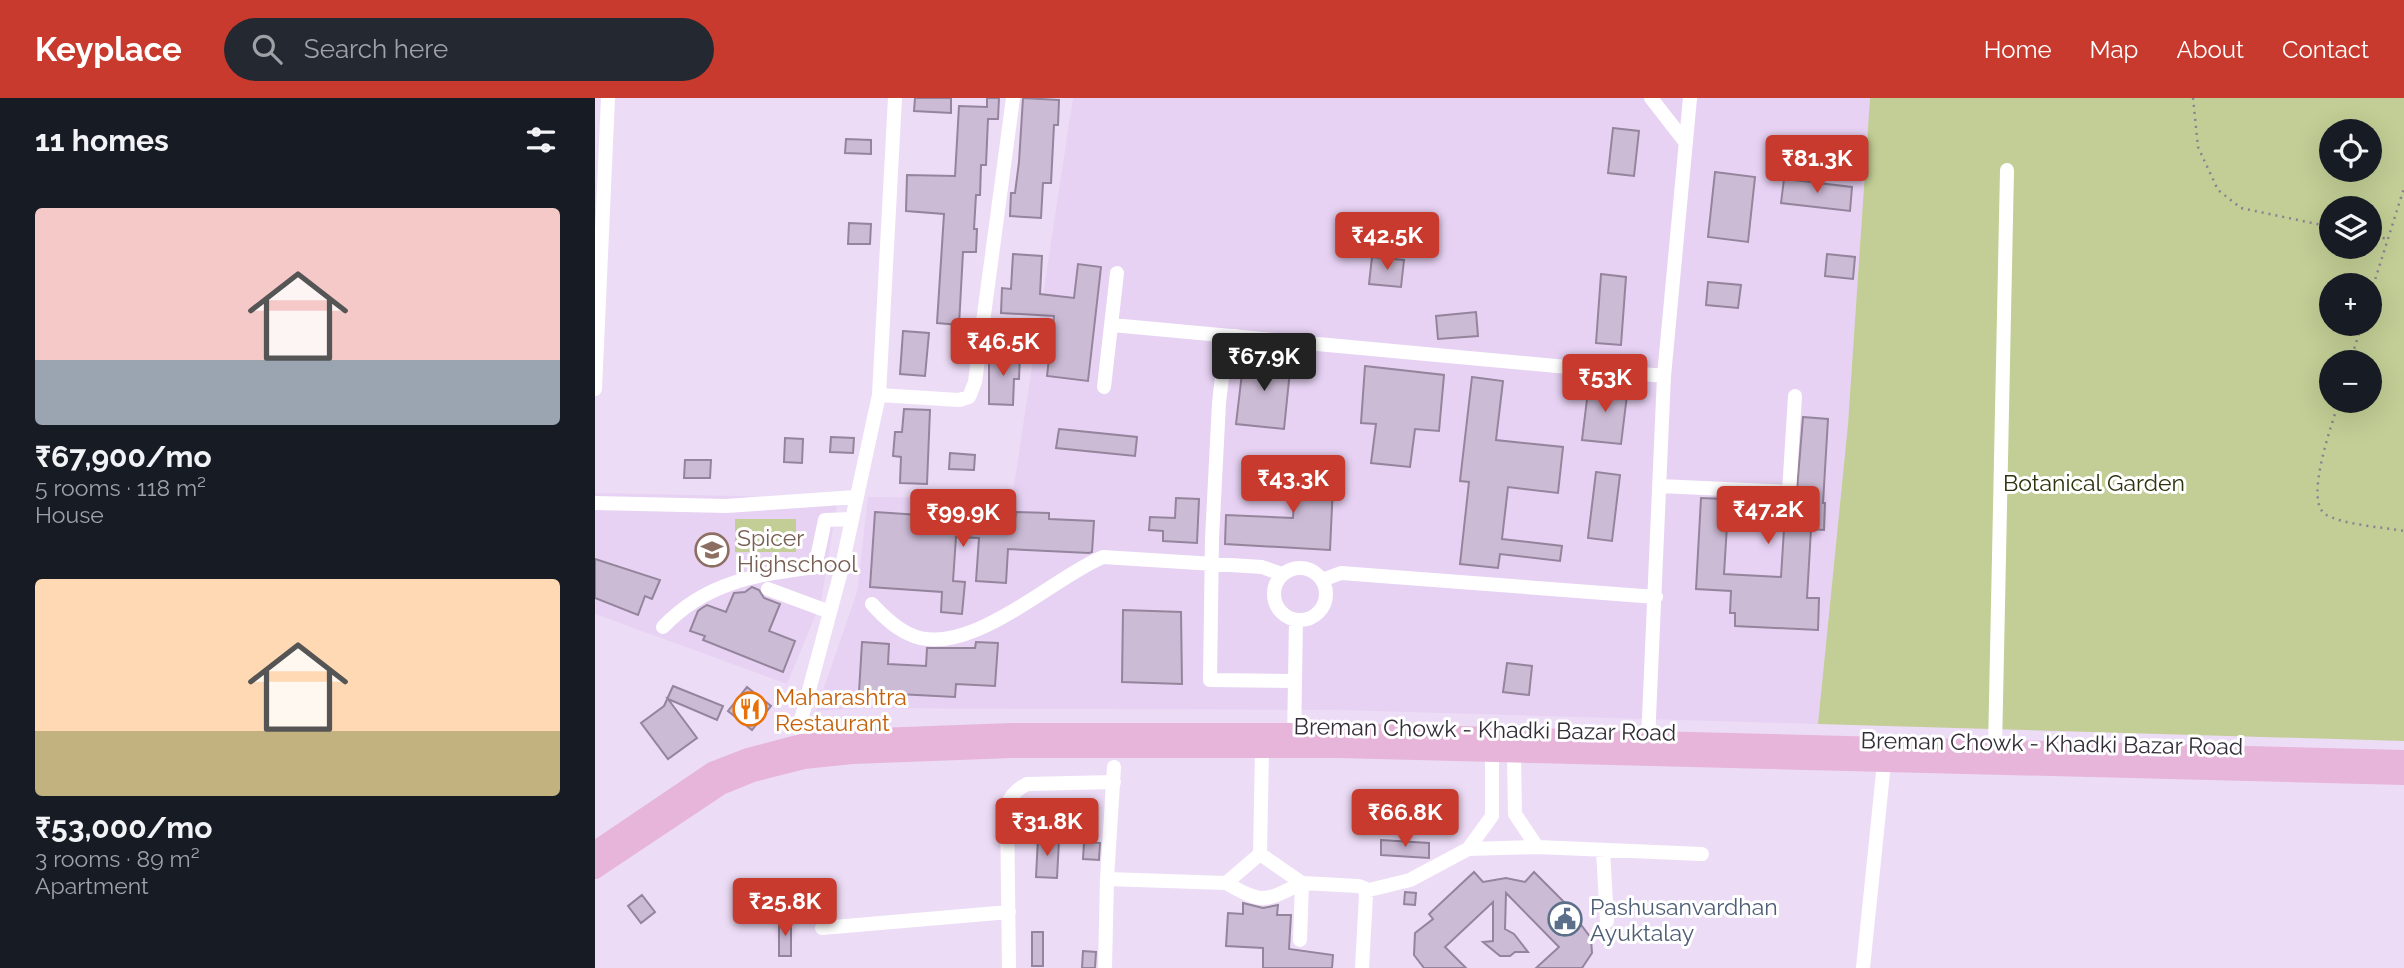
<!DOCTYPE html>
<html lang="en">
<head>
<meta charset="utf-8">
<style>
  body { margin:0; font-family:Raleway,sans-serif; background:#242831; color:#f1f3f6; height:100vh; display:flex; flex-direction:column; font-size:26px; white-space:nowrap }
  * { box-sizing:border-box; margin:0 }
  p { font-size:23px; color:#9ea1a6 }
  .icon { flex:none; width:38px; height:38px; fill:none; stroke:currentColor; stroke-width:2; stroke-linecap:round; stroke-linejoin:round }
  .map { position:relative; flex:1; overflow:hidden }
  .details { display:flex; flex-direction:column; background:#171b24; width:595px }
  .details>* { flex:none }
  .fabs { position:absolute; left:1724px; top:21px; display:grid; gap:14px }
  .fabs a { display:grid; place-items:center; width:63px; height:63px; border-radius:50%; background:#171b24; box-shadow:0 7px 28px #0002; font-size:35px }
  .price { position:absolute; translate:-50% -60px; padding:0 16px; border-radius:7px; background:#c73a2d; color:#fff; font-size:23px; line-height:46px; filter:drop-shadow(0 2px 4px #0008) }
  .price::after { content:''; position:absolute; left:50%; top:42px; width:21px; height:16px; margin-left:-10px; background:inherit; clip-path:polygon(0 0,100% 0,50% 100%) }
  .price.selected { background:#222; color:#fff }
  ul { padding:0; list-style:none }
  li { display:grid; align-content:center; gap:14px; height:371px; padding:0 35px }
  li span { display:grid; place-items:center; height:217px; border-radius:7px; color:#555 }
  li>.icon { margin-inline-start:auto }
  span .icon { width:126px; height:126px; fill:#fffc; stroke-width:1 }
  li b { font-size:30px }
  h2 { display:flex; justify-content:space-between; align-items:center; height:84px; padding:0 35px; font-size:30px }
  header { display:flex; align-items:center; gap:42px; box-sizing:border-box; height:98px; padding:0 35px; background:#c73a2d; color:#fff }
  header strong { font-size:33px }
  nav { display:flex; gap:38px; margin-inline-start:auto; font-size:24px }
  .search { width:490px; height:63px; background:#242831; display:flex; align-items:center; gap:18px; box-sizing:border-box; padding:0 24px; border-radius:38px; color:#9ea1a6; font-size:26px }
  main { display:flex; flex:1; min-height:0 }
  .map>svg:first-child { display:block }
  .built { fill:#e7d2f3 }
  .green { fill:#c2ce95; fill-rule:evenodd }
  .building { fill:#ccbbd5; stroke:#94849c; stroke-width:2; fill-rule:evenodd }
  .lines { fill:none; stroke-linecap:round; stroke-linejoin:round }
  .path { stroke:#8c8192; stroke-width:2.5; stroke-dasharray:2 5; stroke-linecap:butt }
  .minor { stroke:#fff; stroke-width:14 }
  .major { stroke:#e6b5d9; stroke-width:18 }
  .labels { text-anchor:middle; dominant-baseline:central; stroke-width:6; stroke-linejoin:round; paint-order:stroke }
  .park-label { font-size:23px; fill:#2c330d; stroke:#fff }
  .education-label { font-size:23px; fill:#785e54; stroke:#fff; text-anchor:start }
  .food-label { font-size:23px; fill:#c56008; stroke:#fff; text-anchor:start }
  .street-label { font-size:23px; fill:#332d37; stroke:#fff }
  .service-label { font-size:23px; fill:#4e5e75; stroke:#fff; text-anchor:start }
</style>
</head>
<body>
<header>
<strong>Keyplace</strong>
<div class="search"><svg class="icon" aria-label="search" viewBox="0 0 24 24"><circle cx="10" cy="10" r="6"/><path d="M15 15l6 6"/></svg>Search here</div>
<nav><a>Home</a><a>Map</a><a>About</a><a>Contact</a></nav>
</header>
<main>
<section class="details">
<h2>11 homes<svg class="icon" aria-label="filters" viewBox="0 0 24 24"><path d="M4 7h16M4 17h16"/><circle cx="9" cy="7" r="2"/><circle cx="15" cy="17" r="2"/></svg></h2>
<ul>
<li><span style="background:linear-gradient(#f6c9c9 70%,#9aa5b1 0)"><svg class="icon" aria-label="home" viewBox="0 0 24 24"><path d="M3 11l9-7 9 7M6 9v11h12V9"/></svg></span><div><b>₹67,900/mo</b><p>5 rooms · 118 m²</p><p>House</p></div></li>
<li><span style="background:linear-gradient(#ffd9b3 70%,#c2b280 0)"><svg class="icon" aria-label="home" viewBox="0 0 24 24"><path d="M3 11l9-7 9 7M6 9v11h12V9"/></svg></span><div><b>₹53,000/mo</b><p>3 rooms · 89 m²</p><p>Apartment</p></div></li>
</ul>
</section>
<div class="map">
<svg width="1809" height="870" viewBox="0 0 1809 870">
  <rect width="100%" height="100%" fill="#eddcf6"/>
  <path class="built" d="M478,0H1275L1253,326L1223,626L745,612L264,610L221,613L262,494L273,399L417,400Z
    M0,395L243,400L226,504L192,586L0,516Z"/>
  <path class="green" d="M1275,0H1809V643L1223,626L1253,326ZM1736,33H1774V72H1736ZM1736,110H1774V149H1736ZM1736,187H1774V226H1736ZM1736,264H1774V303H1736Z
    M140,421H201V454H140Z"/>
  <path class="building" d="M320,0H356V15L319,13Z
    M392,0H404L403,21H393L391,67H386L385,97H381L379,131H382L381,154H368L364,227L342,225L349,116L311,113L312,77L360,78L364,8L392,9Z
    M428,0L464,2L463,27H459L456,85H448L446,120L415,118L416,95H420L424,64Z
    M1018,30L1044,33L1039,78L1013,75Z
    M251,41L276,42V56L250,55Z
    M1120,74L1160,79L1153,144L1113,139Z
    M1189,81L1257,89L1255,113L1186,105Z
    M254,125L276,126L275,146H253Z
    M418,156L447,158L445,196L479,200L483,166L506,169L493,283L452,278L459,218L406,215L407,190L416,191Z
    M1232,156L1260,159L1258,181L1230,178Z
    M777,159L809,162L806,189L774,186Z
    M1006,176L1031,179L1026,247L1001,245Z
    M1113,184L1146,187L1143,210L1111,207Z
    M881,214L883,238L843,241L841,218Z
    M308,233L334,235L330,278L305,276Z
    M394,255L425,257L424,281H419L418,307L394,306Z
    M649,258L696,263L689,331L641,326Z
    M770,268L849,277L844,333L820,331L815,369L776,365L781,326L766,325Z
    M877,279L908,283L901,342L968,349L963,395L913,389L907,441L967,448L965,463L905,456L903,470L865,466L874,384L865,383Z
    M994,285L1033,289L1026,346L987,342Z
    M309,311L335,312L332,386L305,385L306,359L298,358L300,334H307Z
    M1208,319L1233,321L1228,405H1230L1229,432L1216,431L1212,500H1224L1223,532L1140,528V515H1135L1136,493L1101,491L1106,400L1201,404ZM1132,427L1189,431L1186,479L1129,476Z
    M464,331L542,339L540,358L461,350Z
    M236,339L259,340L258,355L235,354Z
    M190,340L208,341L207,365L189,364Z
    M355,355L380,357L379,372L354,371Z
    M90,362H116L115,380H89Z
    M701,364L739,366L735,452L630,446L631,417L698,420Z
    M1001,374L1025,377L1017,443L993,440Z
    M581,400L604,401L602,445L568,443V433L554,432L555,419L580,420Z
    M280,414L385,421V419L420,421L421,414L454,415V421L499,423L497,454L494,455L413,451L411,485L381,483L384,440L361,439L358,483L370,484L367,516L346,514L347,494L275,489Z
    M0,461L65,482L57,501L50,498L43,517L0,500Z
    M157,489L164,492L169,500L185,506L174,533L200,543L188,574L108,542L110,538L95,533L103,513L107,510L112,507L131,514L139,495L150,494Z
    M528,512L586,514L587,586L527,584Z
    M267,544L294,546L293,566L331,568L332,550H380L381,544L403,545L400,588L361,586L360,599L264,594Z
    M912,565L937,568L934,597L908,594Z
    M78,588L128,608L122,622L73,601L102,640L73,661L46,625L69,608Z
    M152,589L176,608L157,632L133,613Z
    M443,740L464,742L462,780L441,779Z
    M786,742L834,745V760L786,757Z
    M489,744L505,745L504,762L488,761Z
    M879,774L888,784L911,780L930,784L939,774L983,818L981,820L996,840L997,855L987,870H941L964,849L911,795L910,831L919,836L933,854H920L915,858H905L888,844L898,843V804L850,849L871,870H829L819,857L820,835L838,821L834,816Z
    M810,794L821,795L820,807L809,806Z
    M47,797L60,814L46,825L33,808Z
    M648,805L668,810L683,807L682,817H696L694,851L738,857L737,870H668V850L631,848L633,815L648,816Z
    M184,823H196V858H184Z
    M437,834H448V868H437Z
    M488,853L501,854L500,870H487Z"/>
  <g class="lines">
    <path class="path" d="M1598,0L1603,49L1623,92L1646,110L1736,129
      M1774,137L1793,141
      M1774,201L1809,90
      M1755,264L1767,226
      M1744,303C1738,324 1709,401 1730,416C1747,427 1788,429 1809,433"/>
    <path class="minor" d="M1056,0L1091,45
      M517,227L1069,278
      M641,238L628,270L624,305L617,441L615,582L700,583
      M509,289L522,175
      M0,291L13,0
      M284,297L364,302L374,299L380,284L418,0
      M1065,388L1194,394L1200,298
      M0,405L131,408L261,399
      M679 496a26 26 0 1 1 52 0a26 26 0 1 1-52 0Z
      M727,482L746,475L1061,499
      M173,491L235,514
      M277,506C288,518 299,529 314,536C371,564 458,479 508,459L667,469L687,476
      M68,529C111,484 160,477 220,469L230,422L257,421
      M1053,642L1069,278L1095,0
      M699,643L701,522
      M1400,651L1412,72
      M208,653L206,622L245,477L284,297L300,0
      M942,749L1107,756
      M873,751L942,749L920,716L919,655
      M1008,752L1012,823
      M665,756L707,785L763,788L769,790L771,797L767,870
      M512,781L631,785L665,756L667,651
      M631,785C668,806 669,804 707,785L705,842
      M770,793L815,782L873,751L897,718V655
      M227,830L414,814
      M414,870L412,707C416,697 422,691 432,686L519,684
      M510,870L512,781L519,669
      M1268,870L1289,665"/>
    <path class="major" d="M0,752L117,673L153,659L206,645L256,640L417,634H742L1809,661
      M0,772L126,688L158,675L209,662L257,657L417,651H742L1809,678"/>
  </g>
  <defs>
    <symbol id="school-ring" viewBox="-11 -11 22 22"><circle r="9.5" fill="#fff" stroke="#8d6e63" stroke-width="1.5"/><path d="M0-5L7-2L0 1L-7-2ZM-4 1L0 2.5L4 1V4Q0 6-4 4Z" fill="#8d6e63"/></symbol>
    <symbol id="restaurant-ring" viewBox="-11 -11 22 22"><circle r="9.5" fill="#fff" stroke="#e8710a" stroke-width="1.5"/><path d="M-5-6h1v4h1v-4h1v4h1v-4h1v5L-1.5 .5V6h-2V.5L-5-1ZM5-6V6H3V1.5H1.5Q1.5-4 5-6Z" fill="#e8710a"/></symbol>
    <symbol id="civic-ring" viewBox="-11 -11 22 22"><circle r="9.5" fill="#fff" stroke="#5c6f8a" stroke-width="1.5"/><path d="M-.6-6.5H3V-4.5H.6V-3L4-1V1h2V6H-6V1h2V-1L-.6-3ZM-1.2 2.5V6h2.4V2.5Z" fill="#5c6f8a"/></symbol>
  </defs>
  <g fill-rule="evenodd">
    <use href="#school-ring" x="98" y="433" width="38" height="38"/>
    <use href="#restaurant-ring" x="136" y="592" width="38" height="38"/>
    <use href="#civic-ring" x="951" y="802" width="38" height="38"/>
  </g>
  <g class="labels">
    <g class="park-label">
      <text x="1499" y="384">Botanical Garden</text>
    </g>
    <g class="education-label">
      <text x="142" y="439">Spicer<tspan x="142" dy="26">Highschool</tspan></text>
    </g>
    <g class="food-label">
      <text x="180" y="598">Maharashtra<tspan x="180" dy="26">Restaurant</tspan></text>
    </g>
    <g class="street-label">
      <text transform="translate(890 631) rotate(1)">Breman Chowk - Khadki Bazar Road</text>
      <text transform="translate(1457 645) rotate(1)">Breman Chowk - Khadki Bazar Road</text>
    </g>
    <g class="service-label">
      <text x="995" y="808">Pashusanvardhan<tspan x="995" dy="26">Ayuktalay</tspan></text>
    </g>
  </g>
</svg>
<div class="fabs">
<a><svg class="icon" aria-label="locate" viewBox="0 0 24 24"><circle cx="12" cy="12" r="6"/><path d="M12 2v4M12 18v4M2 12h4M18 12h4"/></svg></a>
<a><svg class="icon" aria-label="layers" viewBox="0 0 24 24"><path d="M12 4l9 5-9 5-9-5zM3 14l9 5 9-5"/></svg></a>
<a>+</a>
<a>−</a>
</div>
<b class="price" style="left:1222px;top:97px">₹81.3K</b>
<b class="price" style="left:792px;top:174px">₹42.5K</b>
<b class="price" style="left:408px;top:280px">₹46.5K</b>
<b class="price selected" style="left:669px;top:295px">₹67.9K</b>
<b class="price" style="left:1010px;top:316px">₹53K</b>
<b class="price" style="left:698px;top:417px">₹43.3K</b>
<b class="price" style="left:1173px;top:448px">₹47.2K</b>
<b class="price" style="left:368px;top:451px">₹99.9K</b>
<b class="price" style="left:810px;top:751px">₹66.8K</b>
<b class="price" style="left:452px;top:760px">₹31.8K</b>
<b class="price" style="left:190px;top:840px">₹25.8K</b>
</div>
</main>
</body>
</html>
